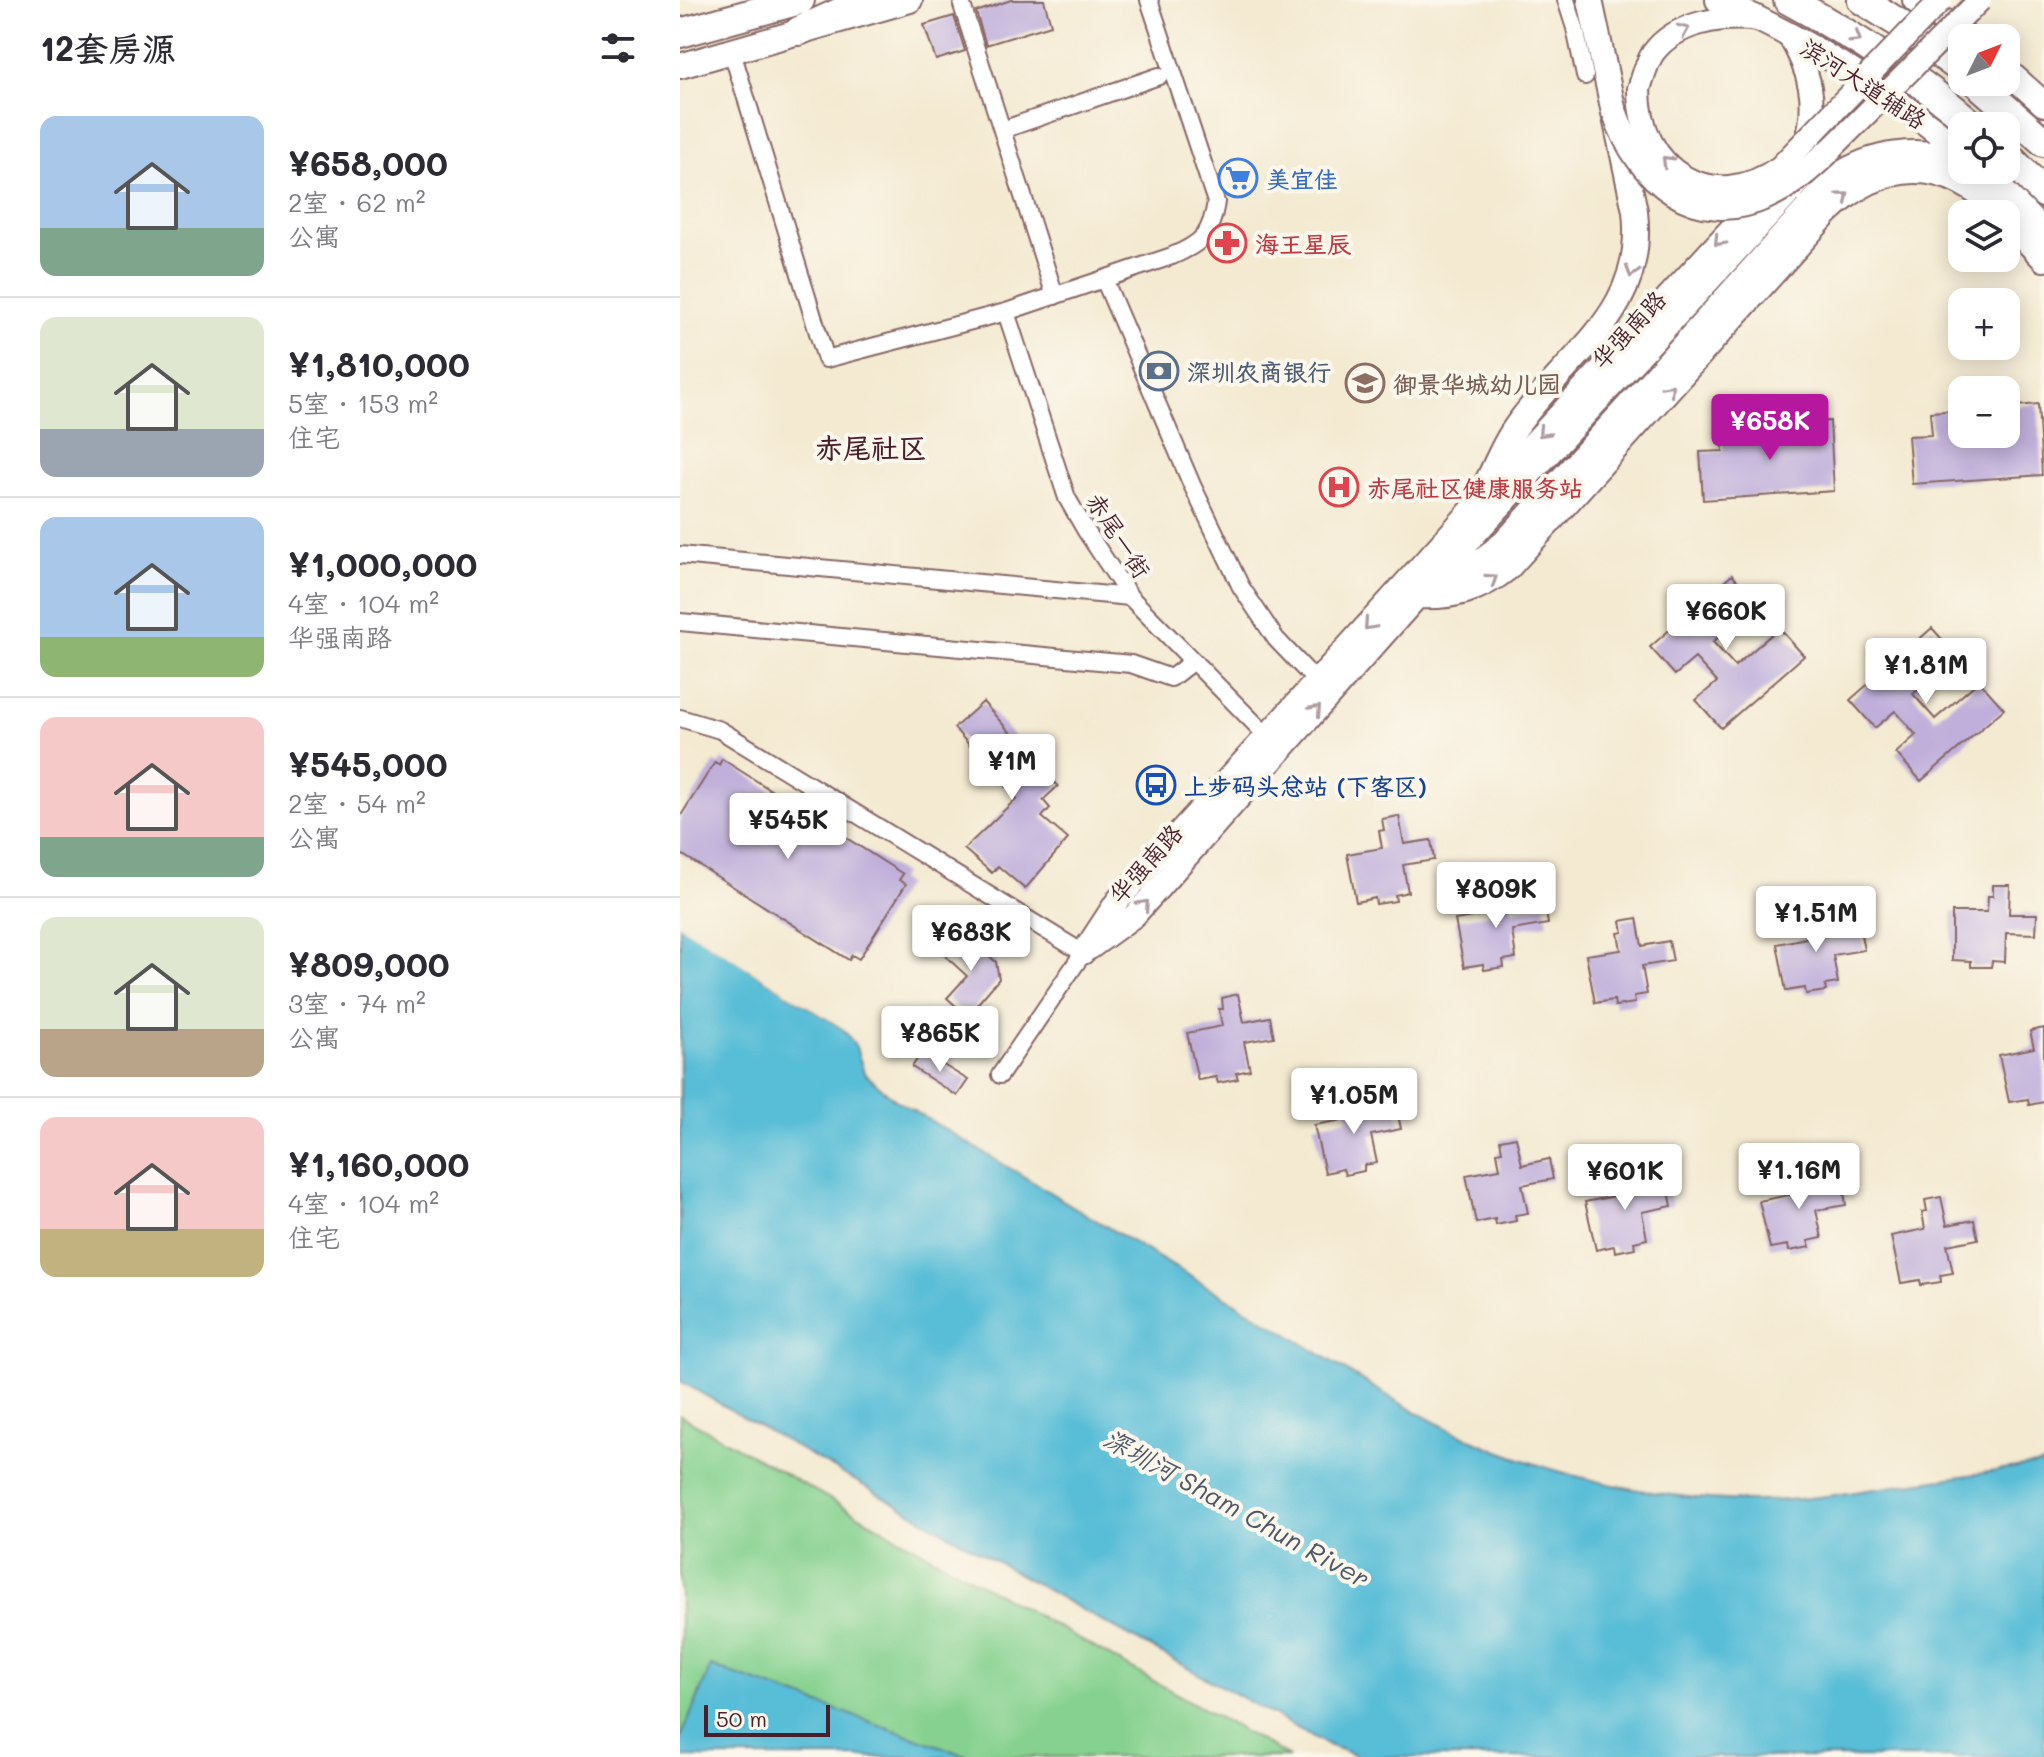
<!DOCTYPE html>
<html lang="zh">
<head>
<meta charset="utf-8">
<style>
  body { margin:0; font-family:Mali,"LXGW WenKai TC",sans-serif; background:#f7f7f7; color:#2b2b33; height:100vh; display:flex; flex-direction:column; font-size:30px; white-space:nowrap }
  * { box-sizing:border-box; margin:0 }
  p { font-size:26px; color:#7c7c81 }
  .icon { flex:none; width:44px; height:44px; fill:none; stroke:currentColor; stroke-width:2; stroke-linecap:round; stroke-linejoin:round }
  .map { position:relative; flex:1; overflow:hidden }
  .panel { display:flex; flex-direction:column; background:#fff; width:680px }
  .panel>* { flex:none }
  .needle { width:52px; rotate:48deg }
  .buttons { position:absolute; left:1268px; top:24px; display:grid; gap:16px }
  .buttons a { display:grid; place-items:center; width:72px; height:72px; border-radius:16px; background:#fff; box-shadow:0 4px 20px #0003; font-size:40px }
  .scale { position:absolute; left:24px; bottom:20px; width:126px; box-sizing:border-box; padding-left:8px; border:4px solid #4a1f2b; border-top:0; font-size:22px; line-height:28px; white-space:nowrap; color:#4a1f2b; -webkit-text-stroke:6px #fbf7ec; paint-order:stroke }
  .price { position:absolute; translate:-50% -68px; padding:0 18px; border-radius:8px; background:#fff; color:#222; font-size:26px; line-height:52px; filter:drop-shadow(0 2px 4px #0008) }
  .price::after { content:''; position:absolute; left:50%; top:48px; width:24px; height:18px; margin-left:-12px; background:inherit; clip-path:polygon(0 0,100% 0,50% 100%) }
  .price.selected { background:#b5179e; color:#fff }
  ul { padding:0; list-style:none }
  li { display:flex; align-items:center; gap:24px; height:200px; padding:0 40px }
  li+li { border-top:2px solid #e1e1e2 }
  li span { display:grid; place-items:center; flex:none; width:224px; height:160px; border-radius:16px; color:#555 }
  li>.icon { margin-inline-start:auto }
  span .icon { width:96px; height:96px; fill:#fffc; stroke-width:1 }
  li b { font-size:34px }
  h2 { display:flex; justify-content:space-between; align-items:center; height:96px; padding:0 40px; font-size:34px }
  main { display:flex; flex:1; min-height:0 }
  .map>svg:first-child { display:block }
  .green { fill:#86d18f; stroke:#68785d; stroke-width:2 }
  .water { fill:#59bdd7; stroke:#526e81; stroke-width:2 }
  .pier { fill:#f4ead2 }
  .building { fill:#bfafda }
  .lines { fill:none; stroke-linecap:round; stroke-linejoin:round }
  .street-casing { stroke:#866665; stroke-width:20 }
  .secondary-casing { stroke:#866665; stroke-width:26 }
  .primary-casing { stroke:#866665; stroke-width:28 }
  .highway-casing { stroke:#866665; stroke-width:32 }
  .street { stroke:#fff; stroke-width:16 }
  .secondary { stroke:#fff; stroke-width:22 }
  .primary { stroke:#fff; stroke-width:24 }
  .highway { stroke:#fff; stroke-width:28 }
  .secondary-bridge-casing { stroke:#866665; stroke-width:26; stroke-linecap:butt }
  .primary-bridge-casing { stroke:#866665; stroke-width:28; stroke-linecap:butt }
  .secondary-bridge { stroke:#fff; stroke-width:22 }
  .primary-bridge { stroke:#fff; stroke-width:24 }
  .oneway { stroke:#ae9aa0 }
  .labels { text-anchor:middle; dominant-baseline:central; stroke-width:8; stroke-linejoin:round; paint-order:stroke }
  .street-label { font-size:24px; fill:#4a1f2b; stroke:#fbf7ec }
  .shop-label { font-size:24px; font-weight:bold; fill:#366cbe; stroke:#fbf7ec; text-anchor:start }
  .health-label { font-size:24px; font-weight:bold; fill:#be3a42; stroke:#fbf7ec; text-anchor:start }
  .service-label { font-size:24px; font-weight:bold; fill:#4e5e75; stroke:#fbf7ec; text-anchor:start }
  .education-label { font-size:24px; font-weight:bold; fill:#785e54; stroke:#fbf7ec; text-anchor:start }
  .transit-label { font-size:24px; font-weight:bold; fill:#164399; stroke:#fbf7ec; text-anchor:start }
  .water-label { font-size:26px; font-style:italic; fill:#4f5667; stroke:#fbf7ec }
  .quarter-label { font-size:28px; font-weight:bold; fill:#4a1f2b; stroke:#fbf7ec }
</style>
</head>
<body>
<main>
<section class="panel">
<h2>12套房源<svg class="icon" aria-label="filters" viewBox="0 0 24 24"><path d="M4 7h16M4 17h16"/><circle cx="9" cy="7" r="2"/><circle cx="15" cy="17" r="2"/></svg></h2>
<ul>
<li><span style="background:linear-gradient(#a9c7e8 70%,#7fa58c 0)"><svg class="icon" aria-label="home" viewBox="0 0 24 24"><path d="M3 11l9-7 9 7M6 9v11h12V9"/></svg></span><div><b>¥658,000</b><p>2室 · 62 m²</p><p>公寓</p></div></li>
<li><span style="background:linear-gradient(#dfe7d0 70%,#9aa5b1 0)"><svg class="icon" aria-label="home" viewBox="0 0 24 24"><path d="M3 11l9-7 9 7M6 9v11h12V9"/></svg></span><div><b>¥1,810,000</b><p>5室 · 153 m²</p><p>住宅</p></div></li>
<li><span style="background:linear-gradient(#a9c7e8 75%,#8fb573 0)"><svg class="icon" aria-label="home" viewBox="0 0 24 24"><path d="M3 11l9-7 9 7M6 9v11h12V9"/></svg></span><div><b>¥1,000,000</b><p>4室 · 104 m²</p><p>华强南路</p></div></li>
<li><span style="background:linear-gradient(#f6c9c9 75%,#7fa58c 0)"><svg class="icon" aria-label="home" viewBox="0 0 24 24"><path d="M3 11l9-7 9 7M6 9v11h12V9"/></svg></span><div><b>¥545,000</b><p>2室 · 54 m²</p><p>公寓</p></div></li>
<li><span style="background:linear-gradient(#dfe7d0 70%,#b9a48a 0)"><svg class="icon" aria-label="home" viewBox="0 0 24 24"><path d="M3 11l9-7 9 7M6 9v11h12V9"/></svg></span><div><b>¥809,000</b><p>3室 · 74 m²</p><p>公寓</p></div></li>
<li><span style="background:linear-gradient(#f6c9c9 70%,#c2b280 0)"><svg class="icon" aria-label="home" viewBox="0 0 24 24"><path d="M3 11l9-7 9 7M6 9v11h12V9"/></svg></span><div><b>¥1,160,000</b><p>4室 · 104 m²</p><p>住宅</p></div></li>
</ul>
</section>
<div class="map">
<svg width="1364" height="1757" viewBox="0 0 1364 1757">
  <rect width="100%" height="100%" fill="#fbf7ec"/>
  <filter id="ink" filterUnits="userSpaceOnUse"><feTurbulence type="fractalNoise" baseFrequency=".0125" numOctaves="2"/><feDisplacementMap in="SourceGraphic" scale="16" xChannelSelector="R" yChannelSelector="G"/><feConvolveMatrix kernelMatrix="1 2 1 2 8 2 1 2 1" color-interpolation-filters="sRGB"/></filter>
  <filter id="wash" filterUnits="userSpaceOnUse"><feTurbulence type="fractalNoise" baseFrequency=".006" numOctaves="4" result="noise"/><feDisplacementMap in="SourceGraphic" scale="32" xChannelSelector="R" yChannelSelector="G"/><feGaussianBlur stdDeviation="1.8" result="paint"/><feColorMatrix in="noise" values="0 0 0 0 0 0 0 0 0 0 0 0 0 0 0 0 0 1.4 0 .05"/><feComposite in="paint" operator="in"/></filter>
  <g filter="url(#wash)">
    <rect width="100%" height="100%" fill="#f4ead2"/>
    <path class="green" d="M0,1415L609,1757H0Z"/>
    <path class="water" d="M0,925L163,1029L176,1047L184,1073L214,1099C333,1169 451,1243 571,1312C640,1352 705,1399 777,1433C867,1475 971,1499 1070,1501C1116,1502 1163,1494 1208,1487C1260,1479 1312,1472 1364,1464V1757H680L648,1745L402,1610L0,1381Z
      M31,1666L291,1757H0V1740Z"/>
    <path class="pier" d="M0,921L166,1026L164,1029L0,926Z"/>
    <g id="blocks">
      <path class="building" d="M331,0H364L371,25L306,45L296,12Z
        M274,16L285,51L256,60L244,25Z
        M1358,404L1362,475L1232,484L1228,436L1252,435L1250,412L1282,410V434H1326V407Z
        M1150,421L1154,491L1023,500L1020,452L1043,451L1042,428Z
        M1052,575L1077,603L1033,642L1055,666L1099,628L1124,656L1041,728L1016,700L1037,682L1015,658L995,675L970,647Z
        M1252,628L1277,656L1233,694L1255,719L1299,681L1324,709L1241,781L1216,753L1236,735L1226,723L1215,711L1195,728L1170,700Z
        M303,702L378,786L363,800L370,808L362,817L388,839L345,889L318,866L312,873L284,849L337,798L274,728Z
        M42,759L223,874L219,880L226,884L179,959L172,955L169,960L0,853V817L35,762L39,765Z
        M719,816L724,844L751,840L754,860L723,865L728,892L715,895L716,901L696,904L695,898L676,902L667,854L702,848L699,831L704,830L702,819Z
        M827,882L832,910L865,905L868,924L832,930L836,958L823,960L824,967L804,970L803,964L784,967L775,920L810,914L807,897L812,896L810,885Z
        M1313,885H1330L1329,914H1357L1356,934L1326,933L1325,962L1312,961L1311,967H1291V961L1272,960V912H1307L1308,896H1313Z
        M1149,906L1154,935L1180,930L1184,950L1153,955L1158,983L1145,985L1146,991L1126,994L1125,988L1106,991L1097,944L1131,937L1128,921L1134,920L1132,909Z
        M957,918L962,946L989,941L993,961L962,966L967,994L954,996L955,1003L935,1006L934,1000L915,1003L906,955L941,950L938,933L943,932L941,921Z
        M282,932L316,962L319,979L287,1016L267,998L287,976L263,954Z
        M558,994L564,1022L590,1017L594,1037L564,1042L570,1070L556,1073L558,1079L538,1083L536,1077L518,1080L507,1033L542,1026L539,1009H543L542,998Z
        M1364,1028V1102L1349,1105L1348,1099L1329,1102L1319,1055L1354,1048L1350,1031Z
        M242,1052L288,1080L277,1096L232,1067Z
        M685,1087L690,1115L717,1110L721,1129L691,1135L697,1163L684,1165V1171L665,1175L663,1169L645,1173L634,1125L669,1119L665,1102L670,1101L668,1090Z
        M836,1137L842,1165L869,1159L873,1179L842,1185L848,1213L835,1215L836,1221L816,1225L815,1219L796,1223L786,1175L820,1169L817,1152L822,1151L820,1140Z
        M1130,1162L1136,1190L1163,1185L1166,1205L1136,1210L1142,1238L1128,1241L1130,1247L1109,1251L1108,1245L1090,1248L1079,1201L1114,1194L1111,1177L1115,1176L1113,1165Z
        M956,1163L961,1191L988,1186L992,1206L962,1212L967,1239L954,1242L955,1248L935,1252L934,1246L916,1250L905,1202L940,1195L936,1179L941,1178L939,1167Z
        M1261,1197L1267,1225L1294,1220L1298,1239L1267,1245L1273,1273L1260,1275L1261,1282L1241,1285L1240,1280L1221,1283L1211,1236L1245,1229L1242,1212L1247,1211L1245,1200Z"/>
    </g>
  </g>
  <g filter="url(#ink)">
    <use href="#blocks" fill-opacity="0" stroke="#866665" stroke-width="2"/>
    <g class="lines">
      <defs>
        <path id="street" d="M886,0L895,28L905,76
          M282,5L375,296
          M52,52L146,359L326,312L492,256C523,243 531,234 536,202L469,0
          M322,130L479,76
          M424,279L512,485L561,587L596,639L637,682
          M326,312L387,498L406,531L450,597L588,737
          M0,555L450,597
          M0,622L451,664L491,678L513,661
          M0,718L40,730L403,953L320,1075"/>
        <path id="secondary" d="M1108,34C1130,71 1139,103 1125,145
          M959,89C963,77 966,64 973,53C996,22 1043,15 1079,20
          M410,948L454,916L738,596L1120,182
          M403,953L437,901L794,507L1082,195"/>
        <path id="primary" d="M1038,0C1125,39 1209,90 1282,152
          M1235,0L1287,38
          M0,66L230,0
          M1326,70L1364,104
          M1303,170L1364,233
          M1326,219L1364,259
          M794,507C811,479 821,445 841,420C895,348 966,311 955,211L910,0
          M747,592L791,569L824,543L1156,177C1193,152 1240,146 1282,162
          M738,596C773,598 800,590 828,568L1147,213C1204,158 1266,156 1321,214"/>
        <path id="highway" d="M1108,0C1175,36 1236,76 1294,126
          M1182,0L1217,22L1282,70
          M119,31L187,0
          M0,33L120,0
          M1296,82L1364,142
          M1326,154L1364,193"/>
      </defs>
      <use href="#street" class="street-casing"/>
      <use href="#secondary" class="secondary-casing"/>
      <use href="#primary" class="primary-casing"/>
      <use href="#highway" class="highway-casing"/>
      <use href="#street" class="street"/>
      <use href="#secondary" class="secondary"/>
      <use href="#primary" class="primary"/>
      <use href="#highway" class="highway"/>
      <defs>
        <path id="secondary-bridge" d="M959,89C959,170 1031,216 1100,167L1261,0
          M1148,152L1300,0"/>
        <path id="primary-bridge" d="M935,113C958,180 1015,230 1088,196C1111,186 1130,169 1148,152"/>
      </defs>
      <use href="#secondary-bridge" class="secondary-bridge-casing"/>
      <use href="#primary-bridge" class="primary-bridge-casing"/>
      <use href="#secondary-bridge" class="secondary-bridge"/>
      <use href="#primary-bridge" class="primary-bridge"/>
    </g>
    <defs><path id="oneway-chevron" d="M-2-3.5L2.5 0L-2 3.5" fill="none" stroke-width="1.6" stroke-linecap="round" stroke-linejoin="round" transform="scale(2)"/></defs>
    <g class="oneway">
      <use href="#oneway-chevron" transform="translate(1004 30) rotate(-24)"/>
      <use href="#oneway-chevron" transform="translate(1176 38) rotate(32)"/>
      <use href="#oneway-chevron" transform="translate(987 161) rotate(-135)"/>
      <use href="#oneway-chevron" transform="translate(1164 197) rotate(-40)"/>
      <use href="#oneway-chevron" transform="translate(1039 241) rotate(134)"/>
      <use href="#oneway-chevron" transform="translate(952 272) rotate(107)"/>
      <use href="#oneway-chevron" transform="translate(989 389) rotate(-48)"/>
      <use href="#oneway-chevron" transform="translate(863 432) rotate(133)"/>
      <use href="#oneway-chevron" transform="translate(812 579) rotate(-33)"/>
      <use href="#oneway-chevron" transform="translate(689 625) rotate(132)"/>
      <use href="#oneway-chevron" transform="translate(636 710) rotate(-48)"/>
      <use href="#oneway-chevron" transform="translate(464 905) rotate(-48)"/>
    </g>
  </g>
  <defs>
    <symbol id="supermarket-ring" viewBox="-11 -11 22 22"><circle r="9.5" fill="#fbf7ec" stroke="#3f7fe0" stroke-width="1.5"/><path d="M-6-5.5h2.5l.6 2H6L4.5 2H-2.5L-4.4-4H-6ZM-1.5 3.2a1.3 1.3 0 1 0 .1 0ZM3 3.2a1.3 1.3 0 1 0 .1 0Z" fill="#3f7fe0"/></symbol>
    <symbol id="pharmacy-ring" viewBox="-11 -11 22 22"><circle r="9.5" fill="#fbf7ec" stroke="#e0444e" stroke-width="1.5"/><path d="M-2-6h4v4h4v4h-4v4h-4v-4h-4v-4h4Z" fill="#e0444e"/></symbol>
    <symbol id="bank-ring" viewBox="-11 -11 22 22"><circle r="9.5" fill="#fbf7ec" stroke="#5c6f8a" stroke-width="1.5"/><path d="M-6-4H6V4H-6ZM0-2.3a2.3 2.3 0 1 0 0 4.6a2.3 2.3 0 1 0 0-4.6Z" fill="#5c6f8a"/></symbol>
    <symbol id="school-ring" viewBox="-11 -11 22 22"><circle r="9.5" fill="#fbf7ec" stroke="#8d6e63" stroke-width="1.5"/><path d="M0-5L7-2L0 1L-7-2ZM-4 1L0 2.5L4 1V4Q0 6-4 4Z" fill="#8d6e63"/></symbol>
    <symbol id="hospital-ring" viewBox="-11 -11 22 22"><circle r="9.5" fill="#fbf7ec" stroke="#e0444e" stroke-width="1.5"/><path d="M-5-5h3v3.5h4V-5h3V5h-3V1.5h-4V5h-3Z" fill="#e0444e"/></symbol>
    <symbol id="bus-ring" viewBox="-11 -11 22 22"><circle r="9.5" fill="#fbf7ec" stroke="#1a4fb4" stroke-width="1.5"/><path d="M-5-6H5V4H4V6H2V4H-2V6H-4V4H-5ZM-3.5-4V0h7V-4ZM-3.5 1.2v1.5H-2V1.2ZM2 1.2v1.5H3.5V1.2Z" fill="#1a4fb4"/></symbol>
  </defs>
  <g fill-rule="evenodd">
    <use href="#supermarket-ring" x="536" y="156" width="44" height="44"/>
    <use href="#pharmacy-ring" x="525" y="221" width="44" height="44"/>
    <use href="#bank-ring" x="457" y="349" width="44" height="44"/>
    <use href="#school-ring" x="663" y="361" width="44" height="44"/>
    <use href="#hospital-ring" x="637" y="465" width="44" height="44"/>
    <use href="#bus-ring" x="454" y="763" width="44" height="44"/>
  </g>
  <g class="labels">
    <g class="street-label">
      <text transform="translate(1184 83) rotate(33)">滨河大道辅路</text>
      <text transform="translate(948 329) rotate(-47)">华强南路</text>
      <text transform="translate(439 535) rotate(57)">赤尾一街</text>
      <text transform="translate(465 863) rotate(-48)">华强南路</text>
    </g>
    <g class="shop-label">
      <text x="586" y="178">美宜佳</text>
    </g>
    <g class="health-label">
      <text x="575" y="243">海王星辰</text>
      <text x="687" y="487">赤尾社区健康服务站</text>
    </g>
    <g class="service-label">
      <text x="507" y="371">深圳农商银行</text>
    </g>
    <g class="education-label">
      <text x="713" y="383">御景华城幼儿园</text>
    </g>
    <g class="transit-label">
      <text x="504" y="785">上步码头总站 (下客区)</text>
    </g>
    <g class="water-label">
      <text transform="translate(557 1508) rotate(29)">深圳河 Sham Chun River</text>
    </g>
    <g class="quarter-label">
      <text x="191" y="447">赤尾社区</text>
    </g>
  </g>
</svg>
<div class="buttons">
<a><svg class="needle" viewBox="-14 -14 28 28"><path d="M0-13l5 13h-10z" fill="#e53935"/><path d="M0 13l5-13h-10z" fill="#7c7c81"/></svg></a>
<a><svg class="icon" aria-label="locate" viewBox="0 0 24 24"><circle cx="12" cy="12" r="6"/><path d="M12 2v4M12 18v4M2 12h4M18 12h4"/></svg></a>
<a><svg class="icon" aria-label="layers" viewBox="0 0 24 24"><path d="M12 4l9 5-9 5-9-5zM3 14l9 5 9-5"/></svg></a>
<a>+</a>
<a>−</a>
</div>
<div class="scale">50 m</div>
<b class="price selected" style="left:1090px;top:462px">¥658K</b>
<b class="price" style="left:1046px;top:652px">¥660K</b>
<b class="price" style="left:1246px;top:706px">¥1.81M</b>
<b class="price" style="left:332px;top:802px">¥1M</b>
<b class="price" style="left:108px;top:861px">¥545K</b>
<b class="price" style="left:816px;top:930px">¥809K</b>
<b class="price" style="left:1136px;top:954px">¥1.51M</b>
<b class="price" style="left:291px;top:973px">¥683K</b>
<b class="price" style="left:260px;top:1074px">¥865K</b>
<b class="price" style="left:674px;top:1136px">¥1.05M</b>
<b class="price" style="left:1119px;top:1211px">¥1.16M</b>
<b class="price" style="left:945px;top:1212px">¥601K</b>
</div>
</main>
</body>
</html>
